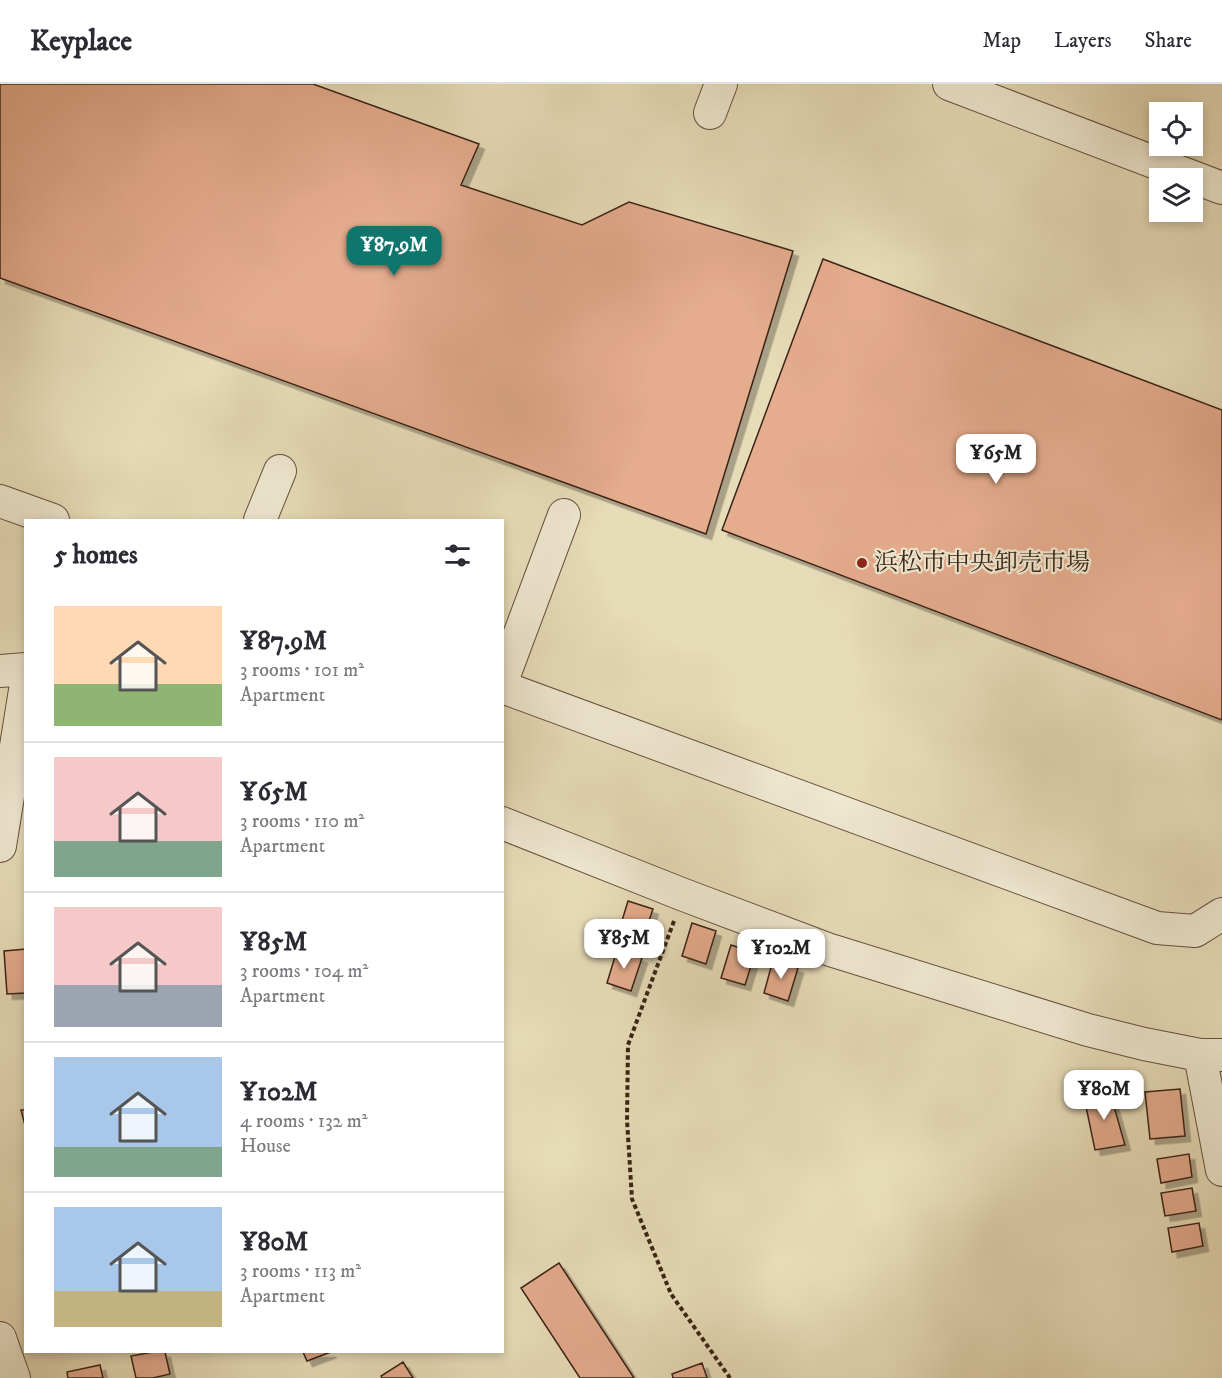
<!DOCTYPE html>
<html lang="en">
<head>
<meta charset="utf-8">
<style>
  body { margin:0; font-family:"IM FELL DW Pica","Noto Serif JP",serif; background:#f2f2f3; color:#2b2b33; height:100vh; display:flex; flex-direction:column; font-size:22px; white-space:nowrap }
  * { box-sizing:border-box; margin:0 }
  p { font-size:20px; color:#7c7c81 }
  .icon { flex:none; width:33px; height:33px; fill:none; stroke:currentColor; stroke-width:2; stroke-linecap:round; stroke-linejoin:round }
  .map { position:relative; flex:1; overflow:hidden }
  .drawer { position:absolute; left:24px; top:435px; width:480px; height:834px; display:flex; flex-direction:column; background:#fff; border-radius:0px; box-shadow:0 3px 9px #0003 }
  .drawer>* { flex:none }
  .tools { position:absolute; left:1149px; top:18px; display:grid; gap:12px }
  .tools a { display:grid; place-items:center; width:54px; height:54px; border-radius:0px; background:#fff; box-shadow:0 3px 9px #0003; font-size:30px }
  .price { position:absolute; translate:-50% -51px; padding:0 14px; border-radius:12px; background:#fff; color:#222; font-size:20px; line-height:39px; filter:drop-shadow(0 2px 3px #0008) }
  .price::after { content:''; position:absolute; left:50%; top:36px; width:18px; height:14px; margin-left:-9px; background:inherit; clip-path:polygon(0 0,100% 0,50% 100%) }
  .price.on { background:#0f766e; color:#fff }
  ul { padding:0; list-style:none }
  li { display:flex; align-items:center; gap:18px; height:150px; padding:0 30px }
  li+li { border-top:2px solid #e1e1e2 }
  li span { display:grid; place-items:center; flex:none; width:168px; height:120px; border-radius:0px; color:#555 }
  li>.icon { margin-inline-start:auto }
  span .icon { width:72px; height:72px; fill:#fffc; stroke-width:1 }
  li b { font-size:26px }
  h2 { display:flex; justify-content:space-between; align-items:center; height:72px; padding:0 30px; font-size:26px }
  header { display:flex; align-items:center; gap:36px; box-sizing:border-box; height:84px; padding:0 30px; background:#fff; border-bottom:2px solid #e1e1e2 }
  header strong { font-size:28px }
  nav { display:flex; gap:33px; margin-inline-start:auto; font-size:21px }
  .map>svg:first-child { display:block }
  .building { fill:#e5ac8e; stroke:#3a2317; stroke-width:1.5; filter:url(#shadow) }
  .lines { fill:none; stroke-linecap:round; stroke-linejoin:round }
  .minor-casing { stroke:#65513f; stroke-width:34 }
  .path { stroke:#3a2317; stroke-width:4; stroke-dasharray:4.5 3; stroke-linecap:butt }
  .minor { stroke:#efe8d1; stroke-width:32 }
  .poi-dot { fill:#8f2418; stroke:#efe8d1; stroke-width:2 }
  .labels { text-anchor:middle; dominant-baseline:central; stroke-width:4.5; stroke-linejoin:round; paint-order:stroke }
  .poi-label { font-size:24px; fill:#3a2317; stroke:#efe8d1; text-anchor:start }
</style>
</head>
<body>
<header>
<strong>Keyplace</strong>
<nav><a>Map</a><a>Layers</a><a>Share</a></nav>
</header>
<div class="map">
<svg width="1222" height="1294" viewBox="0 0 1222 1294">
  <defs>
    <filter id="shadow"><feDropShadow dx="5.5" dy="5.5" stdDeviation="0" flood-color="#0004"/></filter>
  </defs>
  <rect width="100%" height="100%" fill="#e7dcb8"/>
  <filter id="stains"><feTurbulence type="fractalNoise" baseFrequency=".00333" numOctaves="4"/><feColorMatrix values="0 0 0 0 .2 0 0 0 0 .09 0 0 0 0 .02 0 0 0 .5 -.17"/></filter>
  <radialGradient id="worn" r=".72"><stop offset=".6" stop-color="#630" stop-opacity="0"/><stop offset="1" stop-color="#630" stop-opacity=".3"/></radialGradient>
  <path class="building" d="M0,0H313L479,60L461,101L582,141L629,118L793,167L706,450L0,194Z
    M823,175L1222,326V636L722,446Z
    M628,817L653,825L642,857L618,850Z
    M692,839L716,847L706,880L682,872Z
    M731,861L755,869L745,901L721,894Z
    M26,865V909L7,910L4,867Z
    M617,866L642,874L631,907L607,899Z
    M773,876L798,884L788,917L764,909Z
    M1109,1005L1125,1061L1095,1066L1084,1013Z
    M1180,1005L1185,1052L1150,1055L1145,1008Z
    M21,1026H26V1045Z
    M1189,1070L1192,1093L1161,1099L1157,1075Z
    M1192,1104L1196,1127L1165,1132L1161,1109Z
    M1199,1139L1203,1162L1172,1168L1168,1144Z
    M559,1179L634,1294H580L521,1204Z
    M153,1268H165L170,1290L153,1294H136L131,1272Z
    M303,1268H331L307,1277Z
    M403,1278L413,1294H382L381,1292Z
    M702,1279L707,1294H673L672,1290Z
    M100,1281L103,1294H68L67,1288Z"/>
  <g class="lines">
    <defs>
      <path id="minor" d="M949,0L1222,104
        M710,29L721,0
        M0,417L53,436
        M260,436L280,387
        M0,587L26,585
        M502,597L564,431
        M502,603L1157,844L1195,847L1222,830
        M502,739L684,811L827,865L1088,946L1144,960L1200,971H1222
        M0,762L26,600
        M1200,971L1222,1086
        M0,1254L14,1294"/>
    </defs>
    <use href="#minor" class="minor-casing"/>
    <path class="path" d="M674,837L628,961L627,1036L632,1115L671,1210L730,1294"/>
    <use href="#minor" class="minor"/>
  </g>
  <circle class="poi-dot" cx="862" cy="479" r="6"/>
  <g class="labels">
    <g class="poi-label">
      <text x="874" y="479">浜松市中央卸売市場</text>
    </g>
  </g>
  <rect width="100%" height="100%" filter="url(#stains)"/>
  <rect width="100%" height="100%" fill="url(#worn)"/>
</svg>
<div class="tools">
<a><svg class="icon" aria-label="locate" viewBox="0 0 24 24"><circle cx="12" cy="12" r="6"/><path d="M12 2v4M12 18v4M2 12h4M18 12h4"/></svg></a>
<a><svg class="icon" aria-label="layers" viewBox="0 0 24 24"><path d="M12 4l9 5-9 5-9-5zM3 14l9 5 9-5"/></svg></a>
</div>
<b class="price on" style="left:394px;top:193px">¥87.9M</b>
<b class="price" style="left:996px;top:401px">¥65M</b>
<b class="price" style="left:624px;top:886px">¥85M</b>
<b class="price" style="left:781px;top:896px">¥102M</b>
<b class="price" style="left:1104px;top:1037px">¥80M</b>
<section class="drawer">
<h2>5 homes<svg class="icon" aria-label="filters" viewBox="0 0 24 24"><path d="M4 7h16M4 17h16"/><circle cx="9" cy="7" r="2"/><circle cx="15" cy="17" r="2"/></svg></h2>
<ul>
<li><span style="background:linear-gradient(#ffd9b3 65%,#8fb573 0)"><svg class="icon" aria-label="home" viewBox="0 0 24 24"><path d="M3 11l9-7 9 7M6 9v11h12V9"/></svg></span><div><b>¥87.9M</b><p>3 rooms · 101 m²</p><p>Apartment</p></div></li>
<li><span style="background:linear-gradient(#f6c9c9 70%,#7fa58c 0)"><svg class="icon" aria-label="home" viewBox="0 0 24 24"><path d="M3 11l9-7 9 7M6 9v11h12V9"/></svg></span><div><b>¥65M</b><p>3 rooms · 110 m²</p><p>Apartment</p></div></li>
<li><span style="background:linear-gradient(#f6c9c9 65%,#9aa5b1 0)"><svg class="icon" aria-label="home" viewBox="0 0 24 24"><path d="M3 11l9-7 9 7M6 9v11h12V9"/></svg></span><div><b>¥85M</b><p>3 rooms · 104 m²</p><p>Apartment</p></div></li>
<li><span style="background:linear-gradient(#a9c7e8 75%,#7fa58c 0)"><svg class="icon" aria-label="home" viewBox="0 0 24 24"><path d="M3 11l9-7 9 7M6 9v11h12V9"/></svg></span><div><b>¥102M</b><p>4 rooms · 132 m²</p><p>House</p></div></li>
<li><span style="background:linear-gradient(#a9c7e8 70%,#c2b280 0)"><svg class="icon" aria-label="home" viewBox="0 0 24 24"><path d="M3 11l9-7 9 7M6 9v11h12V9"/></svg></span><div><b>¥80M</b><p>3 rooms · 113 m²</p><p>Apartment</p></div></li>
</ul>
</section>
</div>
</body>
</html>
